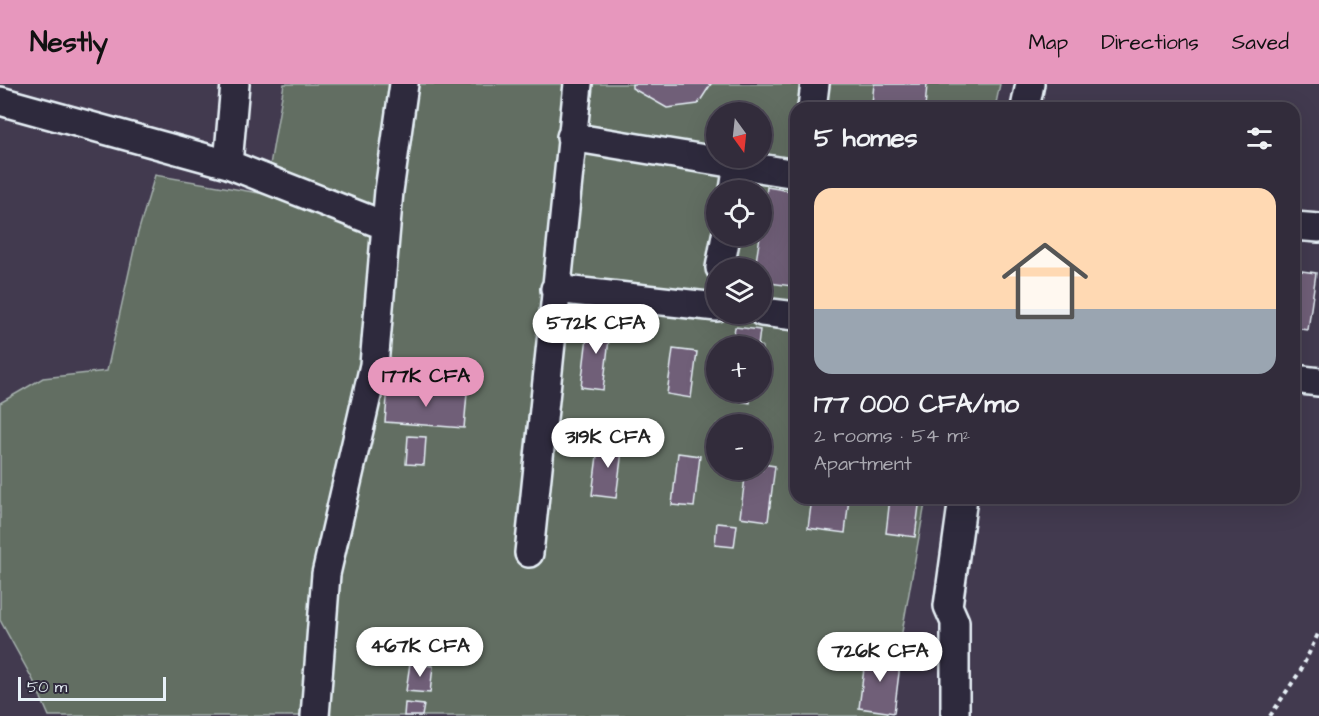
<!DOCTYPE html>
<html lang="en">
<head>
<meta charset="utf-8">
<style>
  body { margin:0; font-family:"Architects Daughter",sans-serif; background:#3a3442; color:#f1f3f6; height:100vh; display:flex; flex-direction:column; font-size:22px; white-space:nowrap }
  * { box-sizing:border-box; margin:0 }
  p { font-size:20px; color:#a8a7af }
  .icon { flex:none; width:33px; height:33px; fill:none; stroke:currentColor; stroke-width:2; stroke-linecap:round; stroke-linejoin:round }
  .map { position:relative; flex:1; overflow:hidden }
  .panel { position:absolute; left:790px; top:18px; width:510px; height:402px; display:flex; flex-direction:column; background:#322c3b; border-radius:18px; box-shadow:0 6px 24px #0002,0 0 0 2px #4d4855 }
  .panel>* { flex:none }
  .needle { width:39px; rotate:165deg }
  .fabs { position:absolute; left:706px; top:18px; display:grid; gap:12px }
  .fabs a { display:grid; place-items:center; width:66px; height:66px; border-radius:50%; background:#322c3b; box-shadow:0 6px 24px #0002,0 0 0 2px #4d4855; font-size:30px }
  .scale { position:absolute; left:18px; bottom:15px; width:148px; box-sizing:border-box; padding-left:6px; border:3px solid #e8f1f8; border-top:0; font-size:16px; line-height:21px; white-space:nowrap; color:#e8f1f8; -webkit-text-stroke:4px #2f2a3d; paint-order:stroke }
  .price { position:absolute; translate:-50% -51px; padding:0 14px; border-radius:21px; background:#fff; color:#222; font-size:20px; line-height:39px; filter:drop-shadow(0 2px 3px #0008) }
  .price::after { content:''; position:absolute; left:50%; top:36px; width:18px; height:14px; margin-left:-9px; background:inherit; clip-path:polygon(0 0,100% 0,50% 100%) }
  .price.active { background:#e797bd; color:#111 }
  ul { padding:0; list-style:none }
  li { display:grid; align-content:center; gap:12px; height:318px; padding:0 24px }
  li span { display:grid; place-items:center; height:186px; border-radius:18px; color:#555 }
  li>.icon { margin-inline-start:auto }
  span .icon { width:108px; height:108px; fill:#fffc; stroke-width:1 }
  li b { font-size:26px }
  h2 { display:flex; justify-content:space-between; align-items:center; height:72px; padding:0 24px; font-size:26px }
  header { display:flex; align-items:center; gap:36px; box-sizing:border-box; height:84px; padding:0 30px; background:#e797bd; color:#111 }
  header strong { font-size:28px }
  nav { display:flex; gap:33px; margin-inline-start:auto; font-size:21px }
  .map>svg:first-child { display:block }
  .green { fill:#626e62; stroke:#a5b0ad; stroke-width:1.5; fill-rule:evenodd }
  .building { fill:#705e78; stroke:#e8f1f8; stroke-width:1.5 }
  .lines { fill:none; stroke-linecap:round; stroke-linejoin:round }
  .minor-casing { stroke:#e8f1f8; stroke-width:32 }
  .path { stroke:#e8f1f8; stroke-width:4; stroke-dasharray:4.5 4.5; stroke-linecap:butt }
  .minor { stroke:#2f2a3d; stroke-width:27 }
</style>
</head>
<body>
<header>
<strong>Nestly</strong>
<nav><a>Map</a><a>Directions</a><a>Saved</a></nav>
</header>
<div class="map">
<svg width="1319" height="632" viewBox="0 0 1319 632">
  <rect width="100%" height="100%" fill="#423a4f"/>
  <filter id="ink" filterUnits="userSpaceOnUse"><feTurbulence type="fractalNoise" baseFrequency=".0167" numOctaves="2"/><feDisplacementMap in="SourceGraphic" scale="12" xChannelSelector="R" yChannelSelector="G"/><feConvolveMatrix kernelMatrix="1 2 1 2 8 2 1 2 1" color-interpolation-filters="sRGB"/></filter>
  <g filter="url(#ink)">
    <path class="green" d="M284,0H1000L995,24H796V414H926L887,632H49L33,596L0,536V319L43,294L107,287L137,152L155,91L265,110ZM717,28H762V74H717ZM717,106H762V152H717ZM717,184H762V230H717ZM717,262H762V308H717ZM717,340H762V386H717Z"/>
    <path class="building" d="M632,0H711L698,20L667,24L632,4Z
      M874,0H927L925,24L872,20Z
      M767,103L796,108V173L792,202L762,198V184H755L760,152H762Z
      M1294,186L1316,189L1308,246L1294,244Z
      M589,236L611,238L603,306L581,303Z
      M735,243L760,246L758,262H732Z
      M673,265L697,268L691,314L667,310Z
      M388,303L467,309L464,344L385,338Z
      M726,308H751L750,319L725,315Z
      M408,352L426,353L424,381L406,380Z
      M599,356L623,359L616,414L592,411Z
      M678,369L700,372L694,423L672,421Z
      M762,380L775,382L768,437L740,433L746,386H762Z
      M812,414H849L845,449L808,444Z
      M890,414H920L915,453L886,449Z
      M717,439L737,441L734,463L715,461Z
      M866,569L901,573L894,629L859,624Z
      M410,579L433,582L430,609L406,607Z
      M405,619L424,621L422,632H404Z"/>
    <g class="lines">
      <defs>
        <path id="minor" d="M0,17L228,80L386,142
          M812,24L815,0
          M1025,24L1030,0
          M571,53L796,90
          M228,80L235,0
          M734,106L738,80
          M1294,142L1319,144
          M720,184L726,152
          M555,205L717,223
          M762,228L796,232
          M1294,295L1319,298
          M529,469L578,0
          M315,632L326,490L374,281L389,107L404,0
          M955,632V538L948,522L963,414"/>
      </defs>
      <use href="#minor" class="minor-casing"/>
      <path class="path" d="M1270,632L1301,586L1319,548"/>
      <use href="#minor" class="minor"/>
    </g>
  </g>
</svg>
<div class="fabs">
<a><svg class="needle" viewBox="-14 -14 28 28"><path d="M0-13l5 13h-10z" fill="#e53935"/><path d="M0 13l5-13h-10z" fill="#a8a7af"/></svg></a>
<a><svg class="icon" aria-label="locate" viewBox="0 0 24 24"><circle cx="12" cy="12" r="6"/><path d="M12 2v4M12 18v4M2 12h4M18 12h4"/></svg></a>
<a><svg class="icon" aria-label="layers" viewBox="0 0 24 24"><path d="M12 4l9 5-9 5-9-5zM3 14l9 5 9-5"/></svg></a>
<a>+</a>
<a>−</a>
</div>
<div class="scale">50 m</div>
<b class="price" style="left:596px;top:271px">572K CFA</b>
<b class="price active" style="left:426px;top:324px">177K CFA</b>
<b class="price" style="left:608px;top:385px">319K CFA</b>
<b class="price" style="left:420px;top:594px">467K CFA</b>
<b class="price" style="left:880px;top:599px">726K CFA</b>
<section class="panel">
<h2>5 homes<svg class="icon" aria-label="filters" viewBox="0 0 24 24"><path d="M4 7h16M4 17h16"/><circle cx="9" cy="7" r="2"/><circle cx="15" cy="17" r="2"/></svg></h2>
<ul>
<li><span style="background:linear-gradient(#ffd9b3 65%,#9aa5b1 0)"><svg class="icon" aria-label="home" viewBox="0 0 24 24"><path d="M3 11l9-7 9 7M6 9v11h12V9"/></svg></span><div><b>177 000 CFA/mo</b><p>2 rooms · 54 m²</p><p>Apartment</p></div></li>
</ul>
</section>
</div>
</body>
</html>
